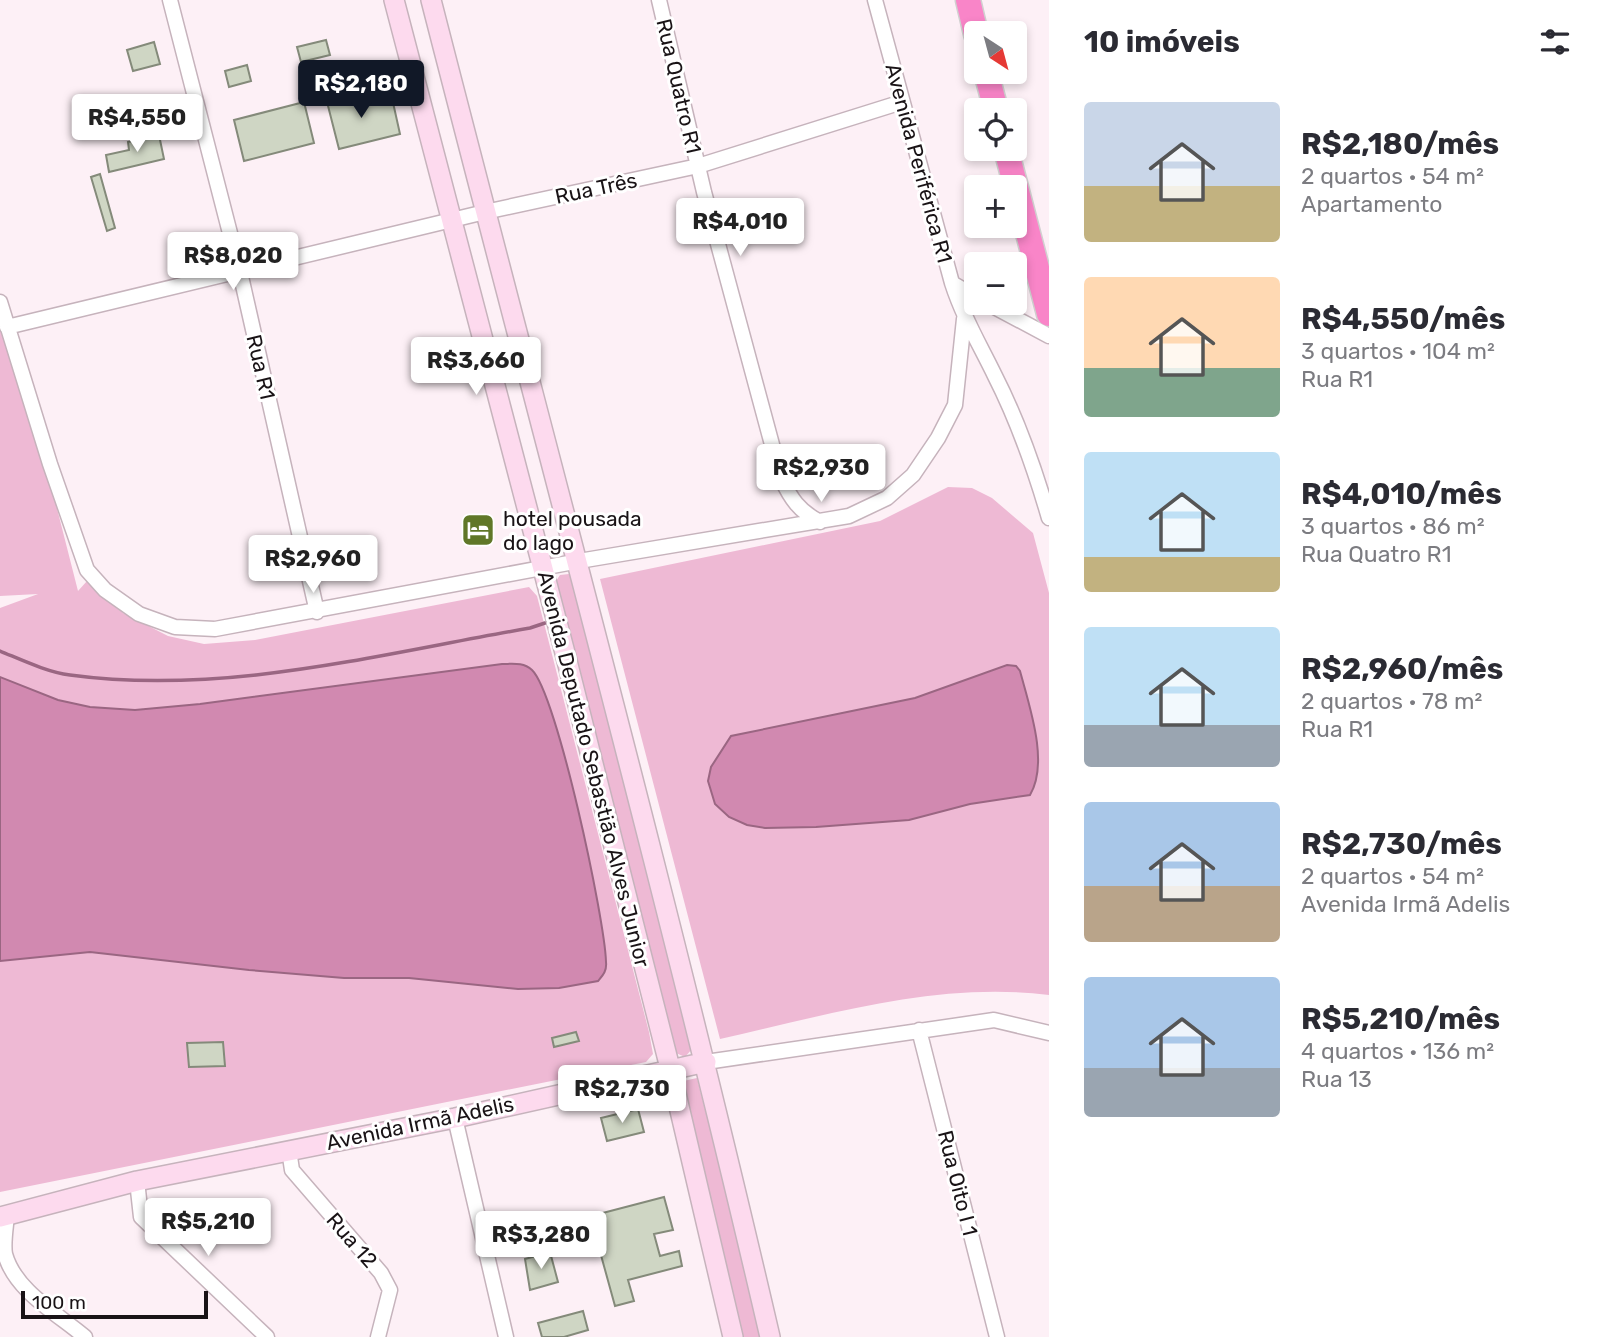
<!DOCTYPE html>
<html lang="pt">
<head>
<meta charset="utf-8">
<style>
  body { margin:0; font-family:Rubik,sans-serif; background:#f2f2f3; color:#2b2b33; height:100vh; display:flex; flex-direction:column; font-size:26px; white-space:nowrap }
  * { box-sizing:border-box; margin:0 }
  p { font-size:23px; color:#7c7c81 }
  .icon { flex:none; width:38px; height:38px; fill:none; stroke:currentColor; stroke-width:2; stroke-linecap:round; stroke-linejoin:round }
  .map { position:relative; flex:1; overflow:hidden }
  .details { display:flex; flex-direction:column; background:#fff; width:560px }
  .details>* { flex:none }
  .needle { width:46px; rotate:144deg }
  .buttons { position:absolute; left:964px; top:21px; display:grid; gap:14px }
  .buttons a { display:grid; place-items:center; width:63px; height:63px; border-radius:7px; background:#fff; box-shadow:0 4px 10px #0003; font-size:35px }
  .scale { position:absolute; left:21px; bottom:18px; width:187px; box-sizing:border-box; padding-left:7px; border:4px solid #191316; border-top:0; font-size:19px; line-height:24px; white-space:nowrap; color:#191316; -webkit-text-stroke:5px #fff; paint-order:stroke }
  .price { position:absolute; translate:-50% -60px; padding:0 16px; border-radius:7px; background:#fff; color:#222; font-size:23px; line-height:46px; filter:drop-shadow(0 2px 4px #0008) }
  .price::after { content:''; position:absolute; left:50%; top:42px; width:21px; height:16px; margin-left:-10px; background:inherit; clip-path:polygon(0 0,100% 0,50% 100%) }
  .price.on { background:#111827; color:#fff }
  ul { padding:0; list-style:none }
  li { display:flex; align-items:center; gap:21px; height:175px; padding:0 35px }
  li span { display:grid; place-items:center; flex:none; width:196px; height:140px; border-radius:7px; color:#555 }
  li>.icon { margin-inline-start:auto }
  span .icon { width:84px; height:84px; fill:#fffc; stroke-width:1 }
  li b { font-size:30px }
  h2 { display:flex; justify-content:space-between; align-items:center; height:84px; padding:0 35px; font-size:30px }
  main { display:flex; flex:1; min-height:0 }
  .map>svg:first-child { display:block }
  .green { fill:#eeb9d4 }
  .water { fill:#d189b0; stroke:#9a6682; stroke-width:2 }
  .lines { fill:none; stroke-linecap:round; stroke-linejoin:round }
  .stream { stroke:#9a6682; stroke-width:3.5 }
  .building { fill:#cfd6c4; stroke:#848a7a; stroke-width:2 }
  .street-casing { stroke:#c6b3bc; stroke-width:17 }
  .secondary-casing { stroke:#c6b3bc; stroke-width:22 }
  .highway-casing { stroke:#d1d0d0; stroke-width:27 }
  .street { stroke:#fff; stroke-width:14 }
  .secondary { stroke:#fddaee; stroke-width:19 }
  .highway { stroke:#f985c8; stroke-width:24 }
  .labels { text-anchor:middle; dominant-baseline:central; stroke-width:6; stroke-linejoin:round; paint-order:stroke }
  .street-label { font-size:21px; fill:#191316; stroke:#fff }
  .poi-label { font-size:21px; fill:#191316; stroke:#fff; text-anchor:start }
</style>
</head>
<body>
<main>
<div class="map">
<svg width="1049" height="1337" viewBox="0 0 1049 1337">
  <rect width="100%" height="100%" fill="#fdf0f6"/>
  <path class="green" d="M0,322L50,481L78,591L87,581L123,613L168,636L204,644L255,640L529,587L537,596L649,1032L653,1054L646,1062L0,1192V608L38,594L0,596Z
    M948,487L972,488L992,498L1033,533L1049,593V995C938,981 828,1015 720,1039L600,579L880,521Z
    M569,574L573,577L692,1049L685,1057L676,1053L588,717L556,581L560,575Z
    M697,1078L763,1337H733L670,1084Z"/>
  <path class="water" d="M502,664C513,664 523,662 532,670C557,694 605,920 606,962C607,971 603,975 598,981L559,988L518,989L409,978H344L249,970L90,952L0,961V677L58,700L90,707L135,710L200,704Z
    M1007,665L1016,666L1020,671C1030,708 1049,763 1030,795L970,804L909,820L816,827L765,828L747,825L729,817L715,804L708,781L711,767L731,736L915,698Z"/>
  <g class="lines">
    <path class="stream" d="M0,651C22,660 47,672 70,675C224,696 379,654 530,628L545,623"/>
  </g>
  <path class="building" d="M326,40L330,55L301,62L297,47Z
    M154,42L160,64L133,71L127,50Z
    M247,65L251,81L229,87L225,71Z
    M355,91L359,106L392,98L400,134L339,149L326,98Z
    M304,102L314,143L244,161L234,120Z
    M159,135L164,159L109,172L106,155L129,150L128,142Z
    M100,174L115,228L107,231L91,177Z
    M576,1032L579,1041L554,1047L552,1038Z
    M223,1042L225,1066L189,1067L187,1043Z
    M638,1109L644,1132L607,1141L601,1118Z
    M664,1197L673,1230L654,1234L660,1256L679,1251L682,1266L628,1280L634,1301L615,1306L599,1248L566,1255L564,1244L577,1241L572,1221Z
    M550,1252L558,1282L530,1290L525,1259Z
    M583,1311L588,1330L564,1337H542L538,1323Z"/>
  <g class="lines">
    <defs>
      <path id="street" d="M170,0L240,272L317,612
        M659,0L704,192L781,478C791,499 799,511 820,522
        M875,0L952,283C963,317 980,345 995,376C1018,421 1035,470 1049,518
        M952,283L976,297
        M0,302L50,464L87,570L105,590L139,614L175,627L215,629L579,561L849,516L887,498L913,475L938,438L955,405L964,319
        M987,303L1049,336
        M7,327L485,212L698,166L902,102
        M919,1030L997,1337
        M706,1062L994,1020L1049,1033
        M455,1118L506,1337
        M289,1150L292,1170L381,1273L390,1290L378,1337
        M137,1181L141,1217L267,1337
        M7,1215C6,1227 3,1243 5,1254C15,1291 58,1314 85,1337"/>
      <path id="secondary" d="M394,0L564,649L670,1068L733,1337
        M431,0C545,445 666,889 770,1337
        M0,1217L137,1181L455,1118L706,1062"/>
      <path id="highway" d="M968,0L976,34
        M986,72L996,110
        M1006,149L1049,314"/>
    </defs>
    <use href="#street" class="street-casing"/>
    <use href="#secondary" class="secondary-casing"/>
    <use href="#highway" class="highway-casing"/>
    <use href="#street" class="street"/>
    <use href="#secondary" class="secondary"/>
    <use href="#highway" class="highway"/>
  </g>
  <defs>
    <symbol id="hotel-square" viewBox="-11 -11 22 22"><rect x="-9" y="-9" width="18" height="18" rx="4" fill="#607728" stroke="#fff"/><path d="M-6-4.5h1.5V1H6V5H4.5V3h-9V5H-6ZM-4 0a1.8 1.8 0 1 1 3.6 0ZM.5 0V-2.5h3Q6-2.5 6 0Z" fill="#fff"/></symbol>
  </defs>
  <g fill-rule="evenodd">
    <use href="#hotel-square" x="459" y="511" width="38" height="38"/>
  </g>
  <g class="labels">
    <g class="street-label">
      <text transform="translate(679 86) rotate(77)">Rua Quatro R1</text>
      <text transform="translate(919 163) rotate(75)">Avenida Periférica R1</text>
      <text transform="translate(596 188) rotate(-12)">Rua Três</text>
      <text transform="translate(261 367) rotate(77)">Rua R1</text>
      <text transform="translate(594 769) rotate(76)">Avenida Deputado Sebastião Alves Junior</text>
      <text transform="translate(420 1123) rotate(-12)">Avenida Irmã Adelis</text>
      <text transform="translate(958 1183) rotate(76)">Rua Oito I 1</text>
      <text transform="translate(352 1240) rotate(49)">Rua 12</text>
    </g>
    <g class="poi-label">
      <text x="503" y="518">hotel pousada<tspan x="503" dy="24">do lago</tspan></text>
    </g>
  </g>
</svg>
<div class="buttons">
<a><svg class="needle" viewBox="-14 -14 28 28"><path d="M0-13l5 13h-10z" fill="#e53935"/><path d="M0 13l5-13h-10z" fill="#7c7c81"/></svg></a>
<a><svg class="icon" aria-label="locate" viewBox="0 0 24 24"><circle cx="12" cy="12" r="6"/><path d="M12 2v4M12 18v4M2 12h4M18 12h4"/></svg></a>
<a>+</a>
<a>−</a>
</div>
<div class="scale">100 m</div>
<b class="price on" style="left:361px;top:120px">R$2,180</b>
<b class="price" style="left:137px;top:154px">R$4,550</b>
<b class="price" style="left:740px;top:258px">R$4,010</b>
<b class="price" style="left:233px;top:292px">R$8,020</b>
<b class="price" style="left:476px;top:397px">R$3,660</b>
<b class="price" style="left:821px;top:504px">R$2,930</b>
<b class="price" style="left:313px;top:595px">R$2,960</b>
<b class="price" style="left:622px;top:1125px">R$2,730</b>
<b class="price" style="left:208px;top:1258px">R$5,210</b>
<b class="price" style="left:541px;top:1271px">R$3,280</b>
</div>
<section class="details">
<h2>10 imóveis<svg class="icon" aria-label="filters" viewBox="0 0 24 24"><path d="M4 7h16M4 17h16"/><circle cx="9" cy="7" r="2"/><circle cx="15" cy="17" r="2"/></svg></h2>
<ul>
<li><span style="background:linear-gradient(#c9d6e8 60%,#c2b280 0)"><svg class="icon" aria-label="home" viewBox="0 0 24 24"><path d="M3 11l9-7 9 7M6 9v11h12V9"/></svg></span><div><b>R$2,180/mês</b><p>2 quartos · 54 m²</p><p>Apartamento</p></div></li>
<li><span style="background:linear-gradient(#ffd9b3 65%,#7fa58c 0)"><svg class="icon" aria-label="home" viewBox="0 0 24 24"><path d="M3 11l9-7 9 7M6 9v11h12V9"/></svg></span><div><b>R$4,550/mês</b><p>3 quartos · 104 m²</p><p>Rua R1</p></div></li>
<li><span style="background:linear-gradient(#bfe0f5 75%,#c2b280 0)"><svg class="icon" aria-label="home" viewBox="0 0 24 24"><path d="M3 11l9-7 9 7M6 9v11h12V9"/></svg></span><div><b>R$4,010/mês</b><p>3 quartos · 86 m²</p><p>Rua Quatro R1</p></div></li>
<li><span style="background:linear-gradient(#bfe0f5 70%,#9aa5b1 0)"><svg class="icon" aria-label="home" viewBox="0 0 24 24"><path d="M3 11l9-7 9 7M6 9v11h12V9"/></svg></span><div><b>R$2,960/mês</b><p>2 quartos · 78 m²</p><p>Rua R1</p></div></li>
<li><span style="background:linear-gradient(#a9c7e8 60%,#b9a48a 0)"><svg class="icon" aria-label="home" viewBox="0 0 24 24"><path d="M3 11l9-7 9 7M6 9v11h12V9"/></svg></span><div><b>R$2,730/mês</b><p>2 quartos · 54 m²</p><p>Avenida Irmã Adelis</p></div></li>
<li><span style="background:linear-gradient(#a9c7e8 65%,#9aa5b1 0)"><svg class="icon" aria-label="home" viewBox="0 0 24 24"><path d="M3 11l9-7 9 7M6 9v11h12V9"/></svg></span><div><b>R$5,210/mês</b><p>4 quartos · 136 m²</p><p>Rua 13</p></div></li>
</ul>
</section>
</main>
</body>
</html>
